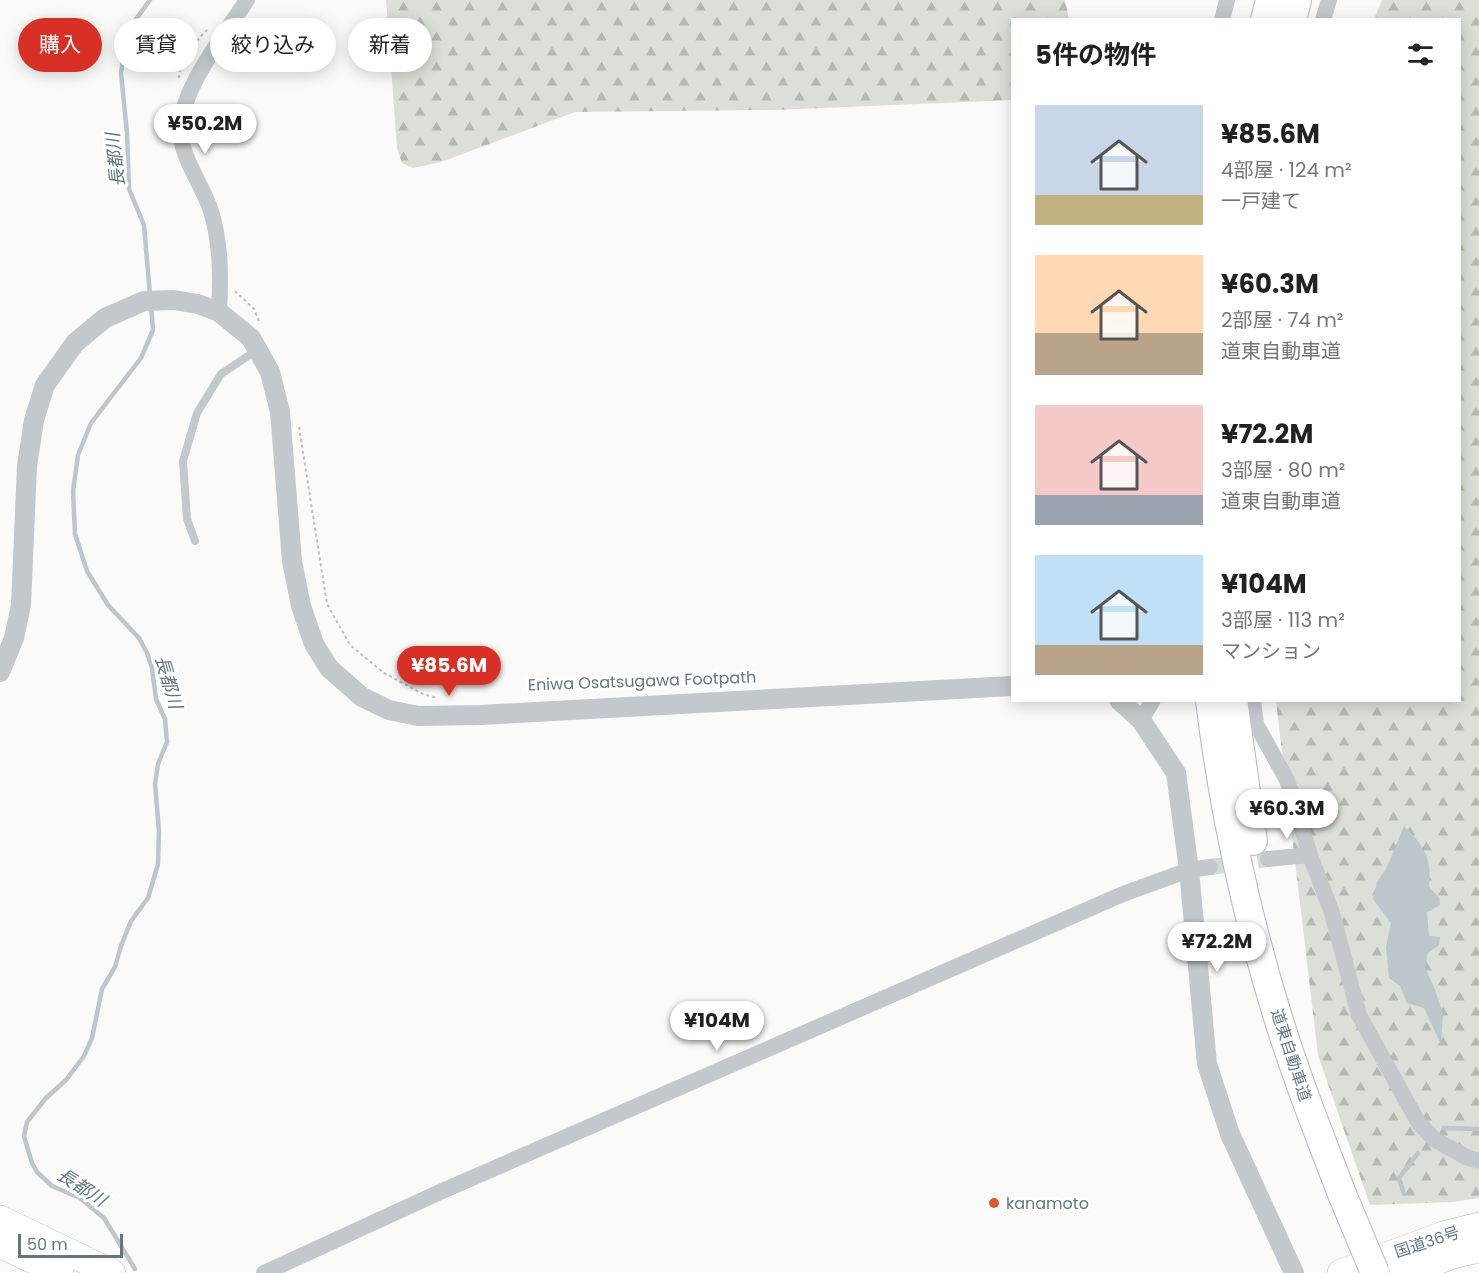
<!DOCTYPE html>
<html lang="ja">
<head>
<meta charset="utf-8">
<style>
  body { margin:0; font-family:Poppins,"Noto Sans JP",sans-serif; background:#f6f6f6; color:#222; height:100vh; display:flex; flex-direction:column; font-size:22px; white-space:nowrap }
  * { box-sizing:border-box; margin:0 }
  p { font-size:20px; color:#767676 }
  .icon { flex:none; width:33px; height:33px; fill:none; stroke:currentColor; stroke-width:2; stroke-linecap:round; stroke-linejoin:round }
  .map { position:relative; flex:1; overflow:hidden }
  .details { position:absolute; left:1011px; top:18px; width:450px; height:684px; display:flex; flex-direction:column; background:#fff; border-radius:0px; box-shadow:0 3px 15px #0003 }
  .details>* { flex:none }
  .top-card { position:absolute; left:18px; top:18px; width:570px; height:54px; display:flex; gap:12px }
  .scale { position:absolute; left:18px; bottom:15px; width:105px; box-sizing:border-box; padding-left:6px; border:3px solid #657683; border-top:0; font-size:16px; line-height:21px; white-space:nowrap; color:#657683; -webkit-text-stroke:4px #fff; paint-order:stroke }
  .price { position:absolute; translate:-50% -51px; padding:0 14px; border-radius:21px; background:#fff; color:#222; font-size:20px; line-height:39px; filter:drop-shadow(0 2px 3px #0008) }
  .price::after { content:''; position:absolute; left:50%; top:36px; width:18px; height:14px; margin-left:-9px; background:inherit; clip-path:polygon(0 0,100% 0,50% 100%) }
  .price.selected { background:#d93025; color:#fff }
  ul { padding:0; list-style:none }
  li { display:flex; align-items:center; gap:18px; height:150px; padding:0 24px }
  li span { display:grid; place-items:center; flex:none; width:168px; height:120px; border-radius:0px; color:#555 }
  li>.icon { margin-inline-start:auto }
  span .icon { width:72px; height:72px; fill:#fffc; stroke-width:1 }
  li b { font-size:26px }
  h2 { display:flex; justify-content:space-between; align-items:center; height:72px; padding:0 24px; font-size:26px }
  .pill { padding:0 21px; border-radius:27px; background:#fff; box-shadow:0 3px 15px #0003; font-size:21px; line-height:54px }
  .pill.selected { background:#d93025; color:#fff }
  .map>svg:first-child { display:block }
  .forest { fill:url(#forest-firs) }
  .water { fill:#bbc7cb }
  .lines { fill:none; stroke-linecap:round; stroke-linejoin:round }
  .stream { stroke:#bbc7cb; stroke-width:4.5 }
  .minor-tunnel { stroke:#d5d9db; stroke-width:16; stroke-dasharray:16 8; stroke-linecap:butt }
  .trunk-casing { stroke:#b4b9bd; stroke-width:28 }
  .motorway-casing { stroke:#b4b9bd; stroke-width:30 }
  .path { stroke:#bbbfc2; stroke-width:2; stroke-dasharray:3 3; stroke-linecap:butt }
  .service { stroke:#c3c8cc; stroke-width:8 }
  .minor { stroke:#c3c8cc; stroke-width:16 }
  .tertiary { stroke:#c3c8cc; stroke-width:20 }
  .trunk { stroke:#fff; stroke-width:27 }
  .motorway { stroke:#fff; stroke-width:28 }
  .motorway-bridge-casing { stroke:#b4b9bd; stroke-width:30; stroke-linecap:butt }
  .motorway-bridge { stroke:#fff; stroke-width:28 }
  .poi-dot { fill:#e4572e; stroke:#fff; stroke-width:2 }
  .labels { text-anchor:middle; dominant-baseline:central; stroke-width:6; stroke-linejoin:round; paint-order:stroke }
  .street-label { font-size:16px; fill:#657683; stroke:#fff }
  .poi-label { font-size:16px; fill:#657683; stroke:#fff; text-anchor:start }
  .water-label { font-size:18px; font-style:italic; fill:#60757c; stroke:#fff }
</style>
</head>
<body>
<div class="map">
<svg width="1479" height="1273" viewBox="0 0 1479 1273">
  <defs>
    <pattern id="forest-firs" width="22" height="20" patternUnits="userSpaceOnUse" patternTransform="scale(1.5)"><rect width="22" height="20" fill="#dadfd7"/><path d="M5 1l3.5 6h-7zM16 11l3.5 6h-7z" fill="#b4b9b4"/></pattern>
  </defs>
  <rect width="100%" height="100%" fill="#fafaf8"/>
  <path class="forest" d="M386,0H1065L1069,19L1012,20V100L775,110L575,112L441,162L413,168L402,163L397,148Z
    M1382,0H1479V1198L1453,1202L1370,1205L1318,1055L1276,701L1460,700V20L1374,19Z"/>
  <path class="water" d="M1404,826C1424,846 1432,857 1429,886L1439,898L1440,905L1427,912L1429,936L1440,937L1439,945L1428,953L1425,968L1434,987L1443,1014L1441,1044L1424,1008L1407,1003L1400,986L1389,978L1386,947L1391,923L1373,899L1377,882L1386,869Z"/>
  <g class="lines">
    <path class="stream" d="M150,295L144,225L129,189L127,133L121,73L128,30L150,0
      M1444,1128L1479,1129
      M1404,1194L1399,1178L1418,1153
      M135,1269L104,1218L80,1198L52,1186L37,1172L32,1163L24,1136L27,1122L46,1098L66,1080L84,1056L92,1038L102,989L115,967L121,946L131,921L148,898L158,864L159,831L155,784L158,764L167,742L165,719L156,699L152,668L147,653L139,638L108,605L87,571L75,534L73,491L78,455L91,423L141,358L153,330L151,306"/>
    <path class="minor-tunnel" d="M1210,867L1268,859"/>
    <defs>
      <path id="trunk" d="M0,1219L112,1273
        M0,1244L60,1273
        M1341,1273L1443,1235L1479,1226
        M1403,1273L1456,1254L1479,1249"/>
      <path id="motorway" d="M1265,20L1270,0
        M1292,20L1297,0
        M1210,700C1225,826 1257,964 1300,1083C1313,1120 1328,1157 1342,1194
        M1233,700L1253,841"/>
    </defs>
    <use href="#trunk" class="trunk-casing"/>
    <use href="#motorway" class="motorway-casing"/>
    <path class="path" d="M179,78C180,60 194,43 207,30
      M235,291L254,309L260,323
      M299,427L327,604L350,645L384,673L423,694L438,698"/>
    <path class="service" d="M195,541L187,519L183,461L197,413L221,374L257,350"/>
    <path class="minor" d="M1222,20L1227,0
      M1323,20L1329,0
      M219,312C221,278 221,244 211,211C202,182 176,153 181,121C187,81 225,34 247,0
      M1253,700L1256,724L1287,780L1310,855L1332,913L1359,1015L1418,1122L1434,1139L1466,1157L1479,1161
      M1141,720L1153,700
      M1268,859L1310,855
      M264,1273L440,1192L1123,894L1189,870L1210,867"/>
    <path class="tertiary" d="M0,672L14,638L21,605L27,466L34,420L45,385L75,343L105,318L144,301L174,300L198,304L219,312L251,338L270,372L280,412L292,561L301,606L314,644L329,668L362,697L389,710L418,716L480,715L1012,686
      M1119,700L1141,720L1176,773L1189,870L1207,1064L1230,1134L1294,1273"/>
    <use href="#trunk" class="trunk"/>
    <use href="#motorway" class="motorway"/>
    <defs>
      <path id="motorway-bridge" d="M1342,1194L1375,1273"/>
    </defs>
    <use href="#motorway-bridge" class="motorway-bridge-casing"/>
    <use href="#motorway-bridge" class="motorway-bridge"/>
  </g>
  <circle class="poi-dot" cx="994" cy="1203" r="6"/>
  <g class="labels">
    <g class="street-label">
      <text transform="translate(642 681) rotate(-2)">Eniwa Osatsugawa Footpath</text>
      <text transform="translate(1291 1055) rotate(72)">道東自動車道</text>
      <text transform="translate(1427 1242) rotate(-18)">国道36号</text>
    </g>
    <g class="poi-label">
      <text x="1006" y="1203">kanamoto</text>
    </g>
    <g class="water-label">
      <text transform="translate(115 160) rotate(-96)">長都川</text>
      <text transform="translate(169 682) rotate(74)">長都川</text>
      <text transform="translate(82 1187) rotate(33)">長都川</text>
    </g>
  </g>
</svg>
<div class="scale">50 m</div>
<b class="price" style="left:205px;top:155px">¥50.2M</b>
<b class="price selected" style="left:449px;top:697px">¥85.6M</b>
<b class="price" style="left:1287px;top:840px">¥60.3M</b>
<b class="price" style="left:1217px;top:973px">¥72.2M</b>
<b class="price" style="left:717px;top:1052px">¥104M</b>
<div class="top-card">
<a class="pill selected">購入</a>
<a class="pill">賃貸</a>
<a class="pill">絞り込み</a>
<a class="pill">新着</a>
</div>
<section class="details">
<h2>5件の物件<svg class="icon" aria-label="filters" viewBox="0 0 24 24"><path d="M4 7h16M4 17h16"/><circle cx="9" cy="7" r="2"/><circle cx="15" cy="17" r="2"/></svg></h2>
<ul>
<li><span style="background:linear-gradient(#c9d6e8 75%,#c2b280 0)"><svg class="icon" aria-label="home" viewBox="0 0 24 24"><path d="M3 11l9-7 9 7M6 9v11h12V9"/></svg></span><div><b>¥85.6M</b><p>4部屋 · 124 m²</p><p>一戸建て</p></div></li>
<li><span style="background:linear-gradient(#ffd9b3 65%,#b9a48a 0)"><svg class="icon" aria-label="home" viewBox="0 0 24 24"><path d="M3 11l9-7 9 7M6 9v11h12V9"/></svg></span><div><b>¥60.3M</b><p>2部屋 · 74 m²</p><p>道東自動車道</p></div></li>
<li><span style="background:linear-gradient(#f6c9c9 75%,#9aa5b1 0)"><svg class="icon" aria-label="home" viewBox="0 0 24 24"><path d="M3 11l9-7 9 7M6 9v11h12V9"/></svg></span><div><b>¥72.2M</b><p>3部屋 · 80 m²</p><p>道東自動車道</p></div></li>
<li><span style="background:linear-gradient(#bfe0f5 75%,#b9a48a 0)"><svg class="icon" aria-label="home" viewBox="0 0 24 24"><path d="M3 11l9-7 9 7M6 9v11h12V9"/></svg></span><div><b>¥104M</b><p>3部屋 · 113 m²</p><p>マンション</p></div></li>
</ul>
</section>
</div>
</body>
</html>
